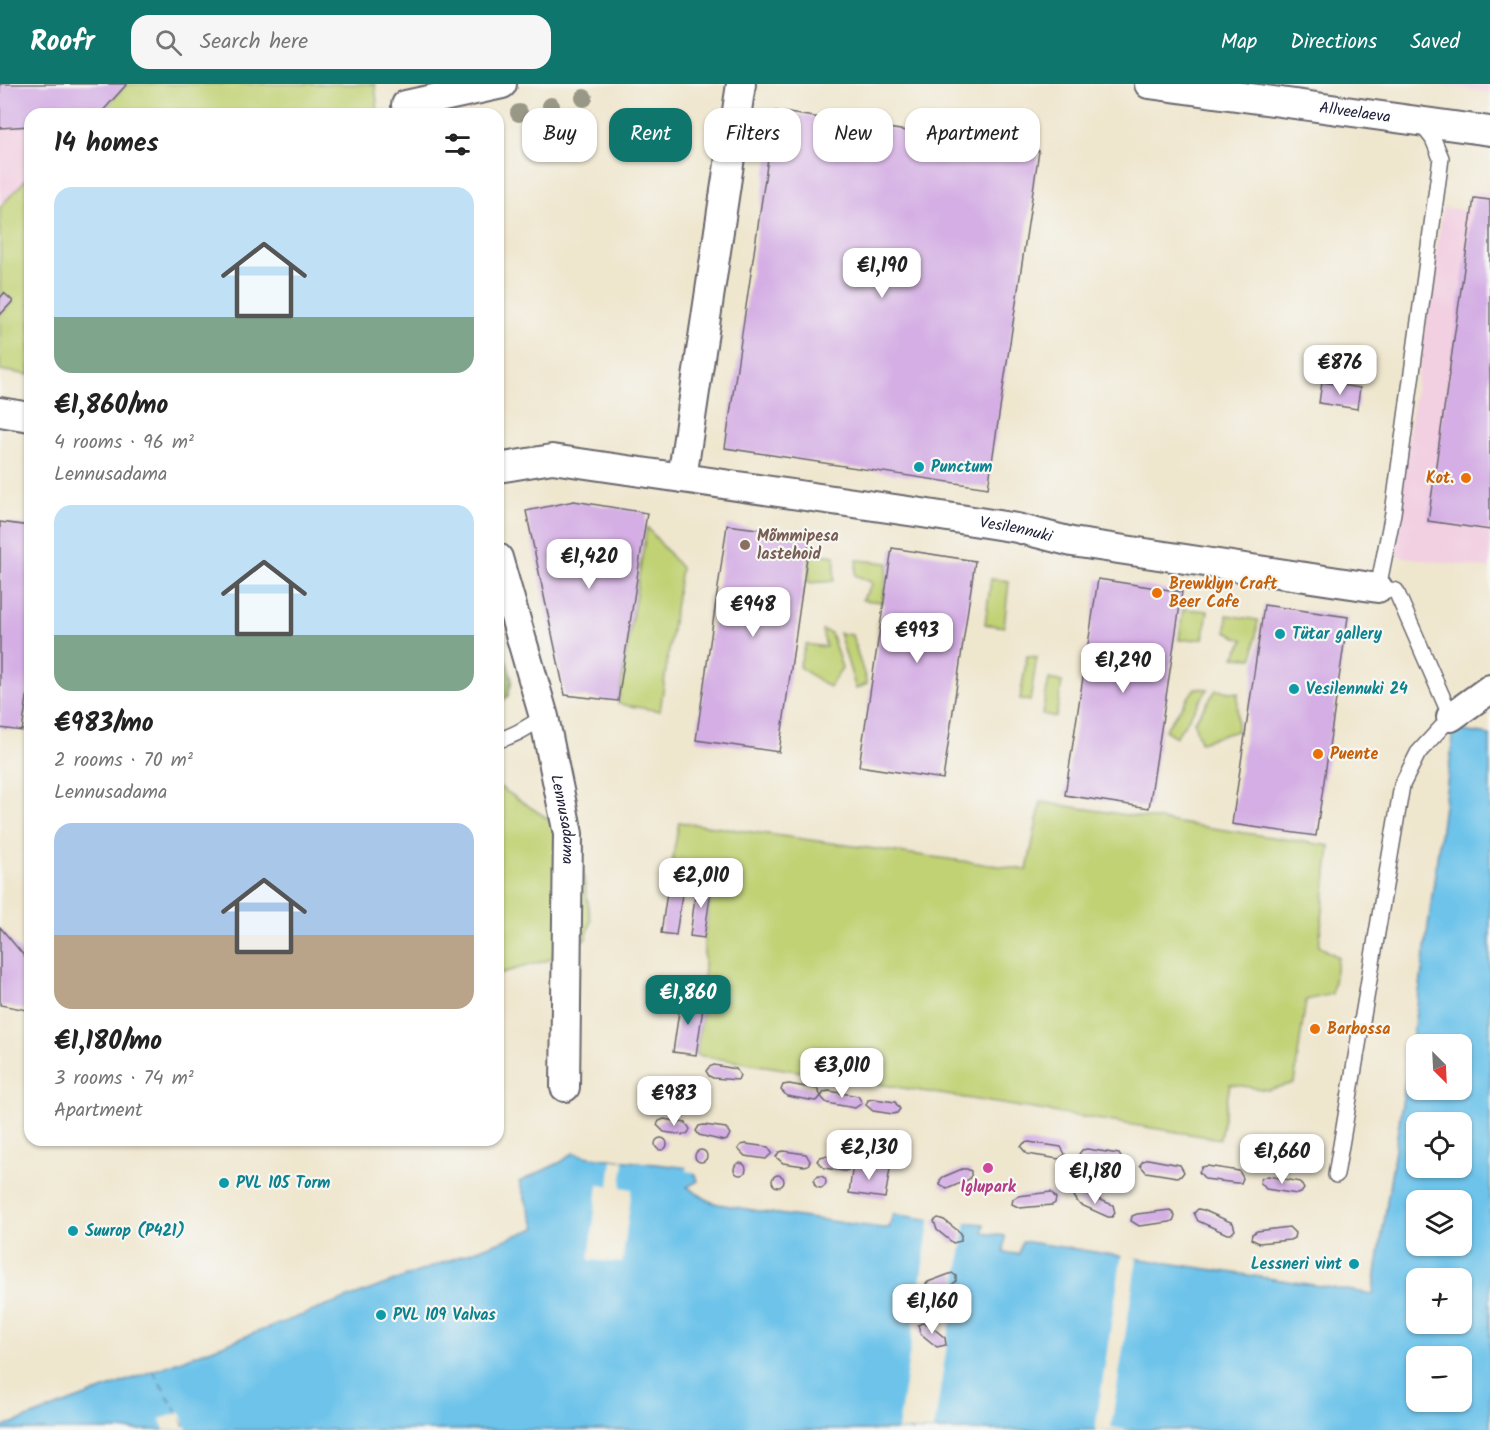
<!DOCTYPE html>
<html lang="en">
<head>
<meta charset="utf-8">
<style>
  body { margin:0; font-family:Kalam,sans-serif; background:#f6f6f6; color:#222; height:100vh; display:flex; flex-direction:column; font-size:22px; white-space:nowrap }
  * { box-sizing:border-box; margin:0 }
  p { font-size:20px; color:#767676 }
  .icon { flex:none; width:33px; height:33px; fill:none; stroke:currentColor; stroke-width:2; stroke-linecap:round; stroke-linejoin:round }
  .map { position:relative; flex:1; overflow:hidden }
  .sheet { position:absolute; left:24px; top:24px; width:480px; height:1038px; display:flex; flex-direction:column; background:#fff; border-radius:18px; box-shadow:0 2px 4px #0004 }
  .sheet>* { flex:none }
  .top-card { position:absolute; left:522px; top:24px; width:570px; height:54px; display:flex; gap:12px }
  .needle { width:39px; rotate:156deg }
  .buttons { position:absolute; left:1406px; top:950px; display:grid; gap:12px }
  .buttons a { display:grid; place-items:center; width:66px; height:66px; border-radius:12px; background:#fff; box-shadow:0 2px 4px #0004; font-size:30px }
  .price { position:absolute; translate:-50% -51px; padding:0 14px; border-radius:12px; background:#fff; color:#222; font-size:20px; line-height:39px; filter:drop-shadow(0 2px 3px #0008) }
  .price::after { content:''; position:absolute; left:50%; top:36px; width:18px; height:14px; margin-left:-9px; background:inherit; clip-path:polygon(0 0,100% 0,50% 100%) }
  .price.on { background:#0f766e; color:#fff }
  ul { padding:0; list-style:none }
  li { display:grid; align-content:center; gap:12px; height:318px; padding:0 30px }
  li span { display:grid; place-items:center; height:186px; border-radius:18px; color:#555 }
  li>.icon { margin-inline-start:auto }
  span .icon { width:108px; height:108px; fill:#fffc; stroke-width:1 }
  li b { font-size:26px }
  h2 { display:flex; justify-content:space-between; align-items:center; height:72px; padding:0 30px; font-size:26px }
  .tag { padding:0 21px; border-radius:18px; background:#fff; box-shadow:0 2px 4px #0004; font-size:21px; line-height:54px }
  .tag.on { background:#0f766e; color:#fff }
  header { display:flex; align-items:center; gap:36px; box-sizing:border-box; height:84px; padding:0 30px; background:#0f766e; color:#fff }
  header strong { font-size:28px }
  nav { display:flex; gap:33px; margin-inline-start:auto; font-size:21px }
  .search { width:420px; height:54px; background:#f6f6f6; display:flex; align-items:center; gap:15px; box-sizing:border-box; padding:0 21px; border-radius:18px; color:#767676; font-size:22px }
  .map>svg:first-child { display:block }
  .built { fill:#f2cfe1 }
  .green { fill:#c1d274; stroke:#727a58; stroke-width:1.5 }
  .forest { fill:#98b466; stroke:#5d6b50; stroke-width:1.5 }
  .water { fill:#6dc3ea; stroke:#487292; stroke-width:1.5; fill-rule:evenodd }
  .pier { fill:#efe6ce }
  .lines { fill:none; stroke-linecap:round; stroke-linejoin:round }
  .ferry { stroke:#3c5a78; stroke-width:1.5; stroke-dasharray:8 6; stroke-linecap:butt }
  .building { fill:#d4aee4 }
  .lane-casing { stroke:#6a676e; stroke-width:18 }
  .street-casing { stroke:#6a676e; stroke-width:32 }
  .lane { stroke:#fff; stroke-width:15 }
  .street { stroke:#fff; stroke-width:28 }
  .tree { fill:#999786 }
  .culture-dot { fill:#0f9aa8; stroke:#f6f6f2; stroke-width:2 }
  .food-dot { fill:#e8710a; stroke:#f6f6f2; stroke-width:2 }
  .education-dot { fill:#8d6e63; stroke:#f6f6f2; stroke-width:2 }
  .hotel-dot { fill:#d1479c; stroke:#f6f6f2; stroke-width:2 }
  .labels { text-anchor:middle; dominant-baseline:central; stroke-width:4.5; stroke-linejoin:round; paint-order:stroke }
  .street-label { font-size:16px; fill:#22223b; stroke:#f6f6f2 }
  .culture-label { font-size:16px; font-weight:bold; fill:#0d838f; stroke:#f6f6f2; text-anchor:start }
  .food-label { font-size:16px; font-weight:bold; fill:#c56008; stroke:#f6f6f2; text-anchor:start }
  .education-label { font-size:16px; font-weight:bold; fill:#785e54; stroke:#f6f6f2; text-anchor:start }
  .hotel-label { font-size:16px; font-weight:bold; fill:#b23c85; stroke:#f6f6f2 }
</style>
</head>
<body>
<header>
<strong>Roofr</strong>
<div class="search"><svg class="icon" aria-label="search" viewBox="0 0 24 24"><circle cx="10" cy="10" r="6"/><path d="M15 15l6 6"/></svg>Search here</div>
<nav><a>Map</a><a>Directions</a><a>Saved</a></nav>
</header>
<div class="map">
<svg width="1490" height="1346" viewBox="0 0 1490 1346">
  <rect width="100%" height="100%" fill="#f6f6f2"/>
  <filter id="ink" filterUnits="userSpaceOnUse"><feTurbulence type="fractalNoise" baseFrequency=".0167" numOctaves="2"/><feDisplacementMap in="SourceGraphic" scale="12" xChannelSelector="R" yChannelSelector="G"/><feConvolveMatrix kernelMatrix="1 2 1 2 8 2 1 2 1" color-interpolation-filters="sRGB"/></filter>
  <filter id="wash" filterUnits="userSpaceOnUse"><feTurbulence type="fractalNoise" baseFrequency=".008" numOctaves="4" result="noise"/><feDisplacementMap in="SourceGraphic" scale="24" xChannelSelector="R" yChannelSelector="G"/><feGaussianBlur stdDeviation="1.35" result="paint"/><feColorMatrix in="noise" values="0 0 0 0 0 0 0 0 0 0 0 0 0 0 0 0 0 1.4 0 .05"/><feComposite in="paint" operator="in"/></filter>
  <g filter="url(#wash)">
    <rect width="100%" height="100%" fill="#efe6ce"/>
    <path class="built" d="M0,0H127L100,30H30V107L0,140Z
      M1433,0H1490V9Z
      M1472,107L1490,110V485L1391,471L1443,123L1467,127Z"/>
    <path class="green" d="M127,0H375L378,30H100Z
      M30,91V291L0,286V231L13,217L4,210L0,214V123Z
      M647,443L681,484L660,627L618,620Z
      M811,469L835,472L834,497L808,499Z
      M857,476L888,479L882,518L862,516L873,499L855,491Z
      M991,495L1009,497L1004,543L985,540Z
      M1183,525L1208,527L1203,555L1179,556Z
      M1227,531L1258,536L1253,574L1234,573L1244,556L1226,548Z
      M822,546L831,549L842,584L829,603L799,583L806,560L826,563Z
      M839,549L852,551L867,600L856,605Z
      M1027,572L1037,573L1030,617L1020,615Z
      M1049,595L1062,598L1056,633L1042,630Z
      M1195,604L1208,605L1176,653L1165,646Z
      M1216,606L1238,609L1237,647L1200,658L1194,638Z
      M498,702L553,738L579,766L591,837L586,854L548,876L498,890Z
      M1041,718L1330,762L1319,862L1338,873L1332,910L1306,916L1294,999L1268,1006L1230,1000L1220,1055L696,971L704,917V854L712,800L669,795L679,738L1027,786Z"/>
    <path class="forest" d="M498,545L512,596L508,612L498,621Z"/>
    <path class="water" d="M1454,646L1490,651V1346H0V1344L536,1144L519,1098L561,1078L573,1069L590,1073L692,1084L698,1097L687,1103L709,1117L718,1120L770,1129L882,1144H889L893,1130L932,1136L984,1140L983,1149L1005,1152L1004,1169L1019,1170L1022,1157L1373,1210L1421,895ZM1416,960H1461V1005H1416ZM1416,1038H1461V1083H1416ZM1416,1116H1461V1161H1416ZM1416,1194H1461V1239H1416ZM1416,1272H1461V1317H1416Z"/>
    <path class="pier" d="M586,1069L693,1081L698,1089L686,1087L687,1083Z
      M612,1076L624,1077L621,1103L632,1105L622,1179L589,1176L598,1101L609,1102Z
      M930,1133L966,1137L957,1195L934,1346H898Z
      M1122,1170L1137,1174L1111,1343L1130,1346H1095Z
      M181,1328L187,1346H164L160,1335Z"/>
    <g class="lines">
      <path class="ferry" d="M153,1287L187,1346"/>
    </g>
    <g id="blocks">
      <path class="building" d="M0,0H127L100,30H30V42L0,44Z
        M775,27L1039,67L988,404L725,364Z
        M1474,114L1490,116V446L1428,437Z
        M4,209L13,217L0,231V214Z
        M1322,298L1360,304L1357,325L1319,319Z
        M574,417L647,429L618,617L565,611L526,427Z
        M0,438L30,442V593L22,647L0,644Z
        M727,441L810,452L779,668L696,656Z
        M892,464L975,477L943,695L859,682Z
        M1098,495L1182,508L1149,724L1065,711Z
        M1264,521L1348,533L1316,752L1232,740Z
        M669,795L684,797L676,851L661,849Z
        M697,797L712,799L704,854L690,852Z
        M0,843L30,879V914L27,926L0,921Z
        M681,914L704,917L696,971L673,968Z
        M714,981L736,985L740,991L738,996L713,994L709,992L706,987L709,983Z
        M789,1000L817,1005L821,1012L818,1016L815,1017L787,1012L781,1006L783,1001Z
        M829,1007L858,1012L862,1019L855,1024L827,1019L821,1013L824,1008Z
        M874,1015L895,1018L900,1025L897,1029L893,1030L873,1027L866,1021L868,1016Z
        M664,1035L686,1039L690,1045L688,1049L684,1051L664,1048L657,1041L659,1037Z
        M704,1041L726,1044L730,1050L727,1056L724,1057L699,1051L696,1047L699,1042Z
        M655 1060a6 6 0 1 1 12 0a6 6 0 1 1-12 0Z
        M883,1055L904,1058L908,1065L906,1069L902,1070L881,1067L875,1061L877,1056Z
        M1029,1058L1061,1063L1065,1070L1059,1075L1027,1070L1021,1063L1024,1059Z
        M746,1060L768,1063L772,1069L766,1075L745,1072L738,1065L741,1061Z
        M1087,1065L1119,1070L1123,1077L1121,1082H1117L1086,1077L1081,1075L1079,1070L1082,1066Z
        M695 1072a6 6 0 1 1 12 0a6 6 0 1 1-12 0Z
        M784,1067L806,1070L810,1077L808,1081L804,1082L783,1079L776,1073L779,1068Z
        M825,1072L847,1075L851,1081L848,1086L844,1087L824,1084L817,1077L820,1073Z
        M1148,1075L1180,1081L1184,1088L1181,1092L1177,1093L1146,1088L1140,1081L1143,1077Z
        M734 1085a6 6 0 1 1 12 0a6 6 0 1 1-12 0Z
        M853,1080L890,1085L885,1114L849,1109Z
        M1207,1082L1239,1087L1243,1094L1241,1099H1236L1205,1095L1199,1088L1202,1083Z
        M962,1085H967L971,1087V1092L968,1096L947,1105L940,1101V1096L943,1093Z
        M772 1097a6 6 0 1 1 12 0a6 6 0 1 1-12 0Z
        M1268,1092L1300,1098L1304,1105L1301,1109L1297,1110L1266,1105L1260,1098L1262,1094Z
        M814 1098a6 6 0 1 1 12 0a6 6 0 1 1-12 0Z
        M1051,1108L1056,1114L1055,1119L1052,1121L1020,1124L1012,1120L1013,1115L1018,1112Z
        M1078,1108L1083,1109L1113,1121L1115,1129L1112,1133H1108L1079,1120L1074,1112Z
        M1198,1125L1203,1126L1233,1139L1235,1146L1231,1150H1227L1198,1137L1194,1129Z
        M1170,1126L1175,1132L1174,1136L1170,1138L1139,1142L1131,1137L1132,1132L1137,1130Z
        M938,1134L944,1136L961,1149V1157L953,1159L937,1146L934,1137Z
        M1289,1143L1295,1149L1294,1154L1290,1156L1259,1159L1251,1155L1252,1150L1257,1147Z
        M952,1189L956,1192V1197L952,1201L932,1209L925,1206V1201L928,1198Z
        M922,1239L928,1240L945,1254L946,1261L937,1263L921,1250L918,1241Z"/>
    </g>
  </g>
  <g filter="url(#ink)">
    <use href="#blocks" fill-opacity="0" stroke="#6a676e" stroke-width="1.5"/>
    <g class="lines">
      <defs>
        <path id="lane" d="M498,656C515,652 529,642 544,633
          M1336,1091L1402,701L1418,669L1451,633L1396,507L1378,504L1393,429L1441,74L1433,55L1419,37"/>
        <g id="street">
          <path id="s1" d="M1149,0L1490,47"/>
          <path d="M406,21L502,0"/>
          <path d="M0,328L30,333"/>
          <path id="s2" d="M498,384L552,375L922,429L1017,444L1072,458L1378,504"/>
          <path d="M682,394L741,0"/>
          <path id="s3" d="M498,474L544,633L568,750L565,1003"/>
          <path d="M1451,633L1490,605"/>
        </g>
      </defs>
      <use href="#lane" class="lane-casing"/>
      <use href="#street" class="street-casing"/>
      <use href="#lane" class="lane"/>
      <use href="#street" class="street"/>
    </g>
    <g class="tree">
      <circle cx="584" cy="14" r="9"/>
      <circle cx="551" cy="22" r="9"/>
      <circle cx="519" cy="29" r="9"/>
    </g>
  </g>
  <g class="culture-dot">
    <circle cx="919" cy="383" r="6"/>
    <circle cx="1280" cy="550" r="6"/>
    <circle cx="1294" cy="605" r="6"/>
    <circle cx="224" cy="1099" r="6"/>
    <circle cx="73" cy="1147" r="6"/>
    <circle cx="1354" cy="1180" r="6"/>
    <circle cx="381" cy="1231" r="6"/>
  </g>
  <g class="food-dot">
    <circle cx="1466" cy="394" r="6"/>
    <circle cx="1157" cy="509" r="6"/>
    <circle cx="1318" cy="670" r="6"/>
    <circle cx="1315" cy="945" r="6"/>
  </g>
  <circle class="education-dot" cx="745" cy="461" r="6"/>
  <circle class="hotel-dot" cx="988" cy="1084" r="6"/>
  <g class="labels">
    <g class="street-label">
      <text stroke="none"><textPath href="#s1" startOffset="208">Allveelaeva</textPath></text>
      <text stroke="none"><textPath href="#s2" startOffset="524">Vesilennuki</textPath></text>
      <text stroke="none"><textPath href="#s3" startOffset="270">Lennusadama</textPath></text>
    </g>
    <g class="culture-label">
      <text x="931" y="383">Punctum</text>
      <text x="1292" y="550">Tütar gallery</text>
      <text x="1306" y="605">Vesilennuki 24</text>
      <text x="236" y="1099">PVL 105 Torm</text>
      <text x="85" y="1147">Suurop (P421)</text>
      <text x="1342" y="1180" text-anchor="end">Lessneri vint</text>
      <text x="393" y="1231">PVL 109 Valvas</text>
    </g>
    <g class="food-label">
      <text x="1454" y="394" text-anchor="end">Kot.</text>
      <text x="1169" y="500">Brewklyn Craft<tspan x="1169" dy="18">Beer Cafe</tspan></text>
      <text x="1330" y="670">Puente</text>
      <text x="1327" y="945">Barbossa</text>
    </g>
    <g class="education-label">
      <text x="757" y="452">Mõmmipesa<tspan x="757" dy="18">lastehoid</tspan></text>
    </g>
    <g class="hotel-label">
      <text x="988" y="1103">Iglupark</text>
    </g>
  </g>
</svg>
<div class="buttons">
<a><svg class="needle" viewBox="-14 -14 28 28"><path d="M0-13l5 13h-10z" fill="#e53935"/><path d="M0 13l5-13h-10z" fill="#767676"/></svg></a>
<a><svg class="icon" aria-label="locate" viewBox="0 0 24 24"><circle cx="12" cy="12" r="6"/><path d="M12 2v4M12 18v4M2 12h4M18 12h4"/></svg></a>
<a><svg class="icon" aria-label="layers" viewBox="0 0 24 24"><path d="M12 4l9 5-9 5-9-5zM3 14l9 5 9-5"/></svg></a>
<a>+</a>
<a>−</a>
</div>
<b class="price" style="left:882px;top:215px">€1,190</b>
<b class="price" style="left:1340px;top:312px">€876</b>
<b class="price" style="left:589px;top:506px">€1,420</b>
<b class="price" style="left:753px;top:554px">€948</b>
<b class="price" style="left:917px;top:580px">€993</b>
<b class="price" style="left:1123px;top:610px">€1,290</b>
<b class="price" style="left:701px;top:825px">€2,010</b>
<b class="price on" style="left:688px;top:942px">€1,860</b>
<b class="price" style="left:842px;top:1015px">€3,010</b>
<b class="price" style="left:674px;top:1043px">€983</b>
<b class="price" style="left:869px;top:1097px">€2,130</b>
<b class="price" style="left:1282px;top:1101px">€1,660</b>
<b class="price" style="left:1095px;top:1121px">€1,180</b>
<b class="price" style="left:932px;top:1251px">€1,160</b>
<div class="top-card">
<a class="tag">Buy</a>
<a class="tag on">Rent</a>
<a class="tag">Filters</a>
<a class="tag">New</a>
<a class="tag">Apartment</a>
</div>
<section class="sheet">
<h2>14 homes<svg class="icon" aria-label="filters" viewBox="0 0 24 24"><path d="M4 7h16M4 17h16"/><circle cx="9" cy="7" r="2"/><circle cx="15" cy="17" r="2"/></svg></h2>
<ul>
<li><span style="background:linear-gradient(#bfe0f5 70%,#7fa58c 0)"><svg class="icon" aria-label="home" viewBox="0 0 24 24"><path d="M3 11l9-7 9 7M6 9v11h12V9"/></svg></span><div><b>€1,860/mo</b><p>4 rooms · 96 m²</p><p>Lennusadama</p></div></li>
<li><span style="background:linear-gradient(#bfe0f5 70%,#7fa58c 0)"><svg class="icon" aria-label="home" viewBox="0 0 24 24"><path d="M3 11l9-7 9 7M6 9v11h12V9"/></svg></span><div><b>€983/mo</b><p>2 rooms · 70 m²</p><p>Lennusadama</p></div></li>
<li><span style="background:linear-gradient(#a9c7e8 60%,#b9a48a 0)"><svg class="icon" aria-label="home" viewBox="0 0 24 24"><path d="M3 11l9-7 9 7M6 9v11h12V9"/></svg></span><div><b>€1,180/mo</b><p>3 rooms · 74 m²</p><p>Apartment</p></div></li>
</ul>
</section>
</div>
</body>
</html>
